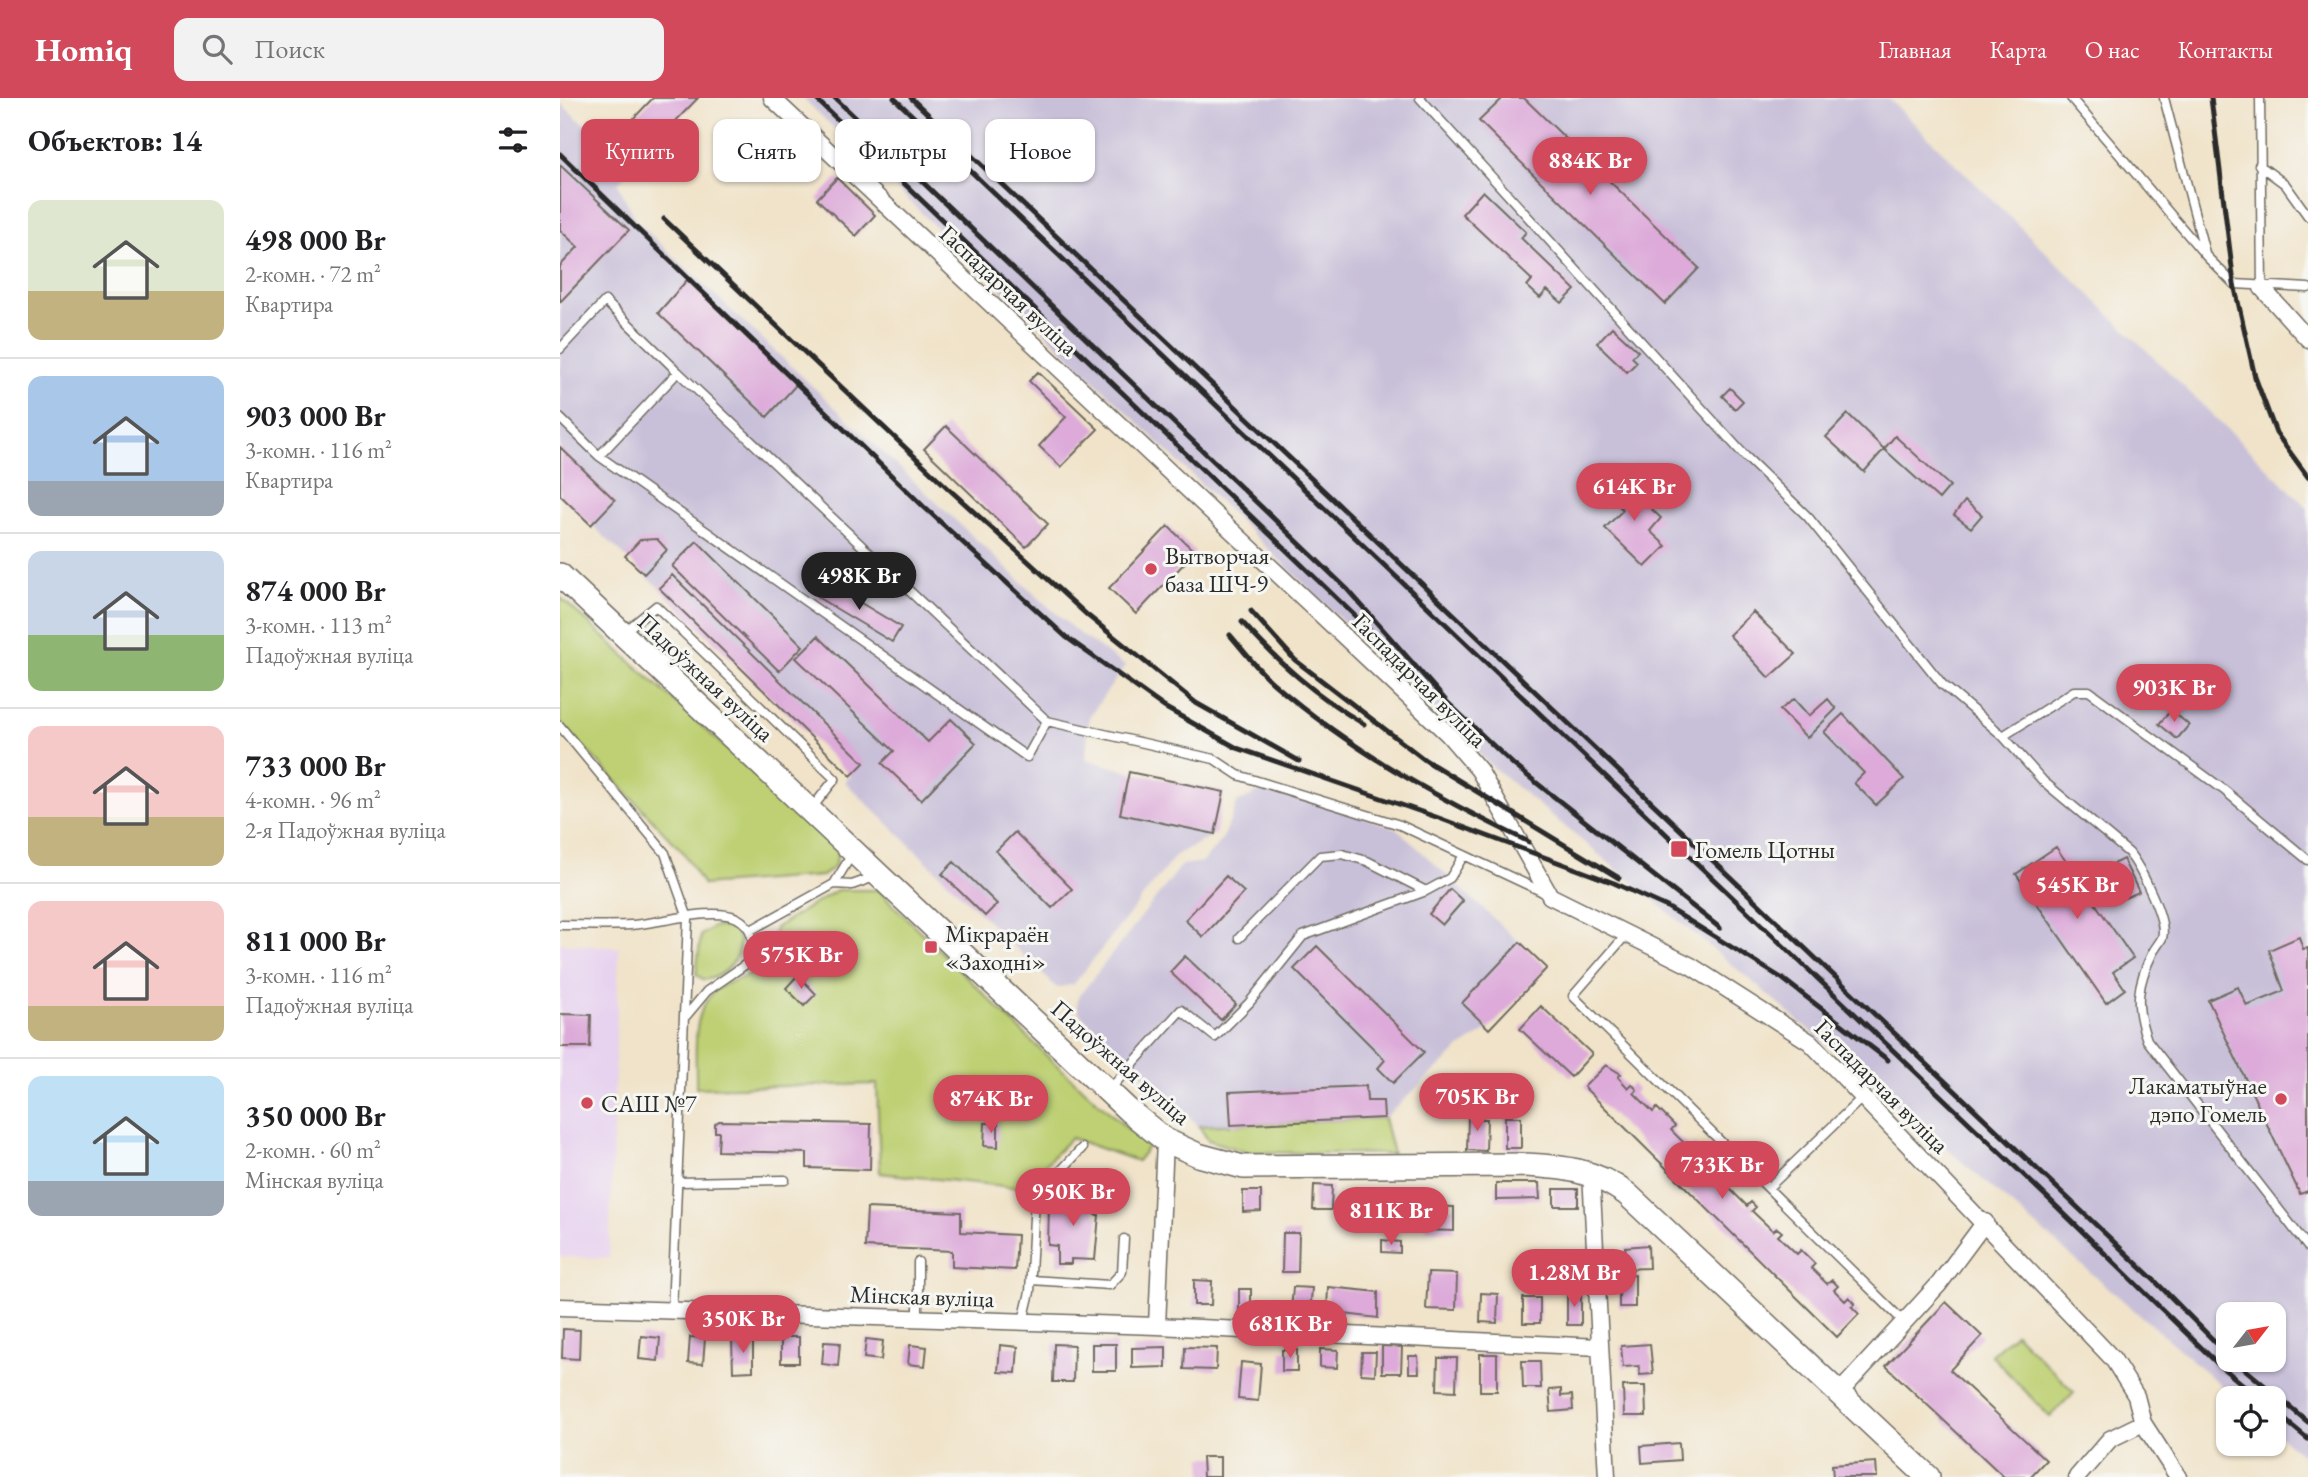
<!DOCTYPE html>
<html lang="ru">
<head>
<meta charset="utf-8">
<style>
  body { margin:0; font-family:"EB Garamond",serif; background:#f2f2f2; color:#202124; height:100vh; display:flex; flex-direction:column; font-size:26px; white-space:nowrap }
  * { box-sizing:border-box; margin:0 }
  p { font-size:23px; color:#757577 }
  .icon { flex:none; width:38px; height:38px; fill:none; stroke:currentColor; stroke-width:2; stroke-linecap:round; stroke-linejoin:round }
  .map { position:relative; flex:1; overflow:hidden }
  .sheet { display:flex; flex-direction:column; background:#fff; width:560px }
  .sheet>* { flex:none }
  .hud { position:absolute; left:21px; top:21px; width:665px; height:63px; display:flex; gap:14px }
  .needle { width:46px; rotate:59deg }
  .buttons { position:absolute; left:1656px; top:1204px; display:grid; gap:14px }
  .buttons a { display:grid; place-items:center; width:70px; height:70px; border-radius:14px; background:#fff; box-shadow:0 2px 5px #0004; font-size:35px }
  .price { position:absolute; translate:-50% -60px; padding:0 16px; border-radius:24px; background:#d1495b; color:#fff; font-size:23px; line-height:46px; filter:drop-shadow(0 2px 4px #0008) }
  .price::after { content:''; position:absolute; left:50%; top:42px; width:21px; height:16px; margin-left:-10px; background:inherit; clip-path:polygon(0 0,100% 0,50% 100%) }
  .price.on { background:#222; color:#fff }
  ul { padding:0; list-style:none }
  li { display:flex; align-items:center; gap:21px; height:175px; padding:0 28px }
  li+li { border-top:2px solid #e0e0e0 }
  li span { display:grid; place-items:center; flex:none; width:196px; height:140px; border-radius:14px; color:#555 }
  li>.icon { margin-inline-start:auto }
  span .icon { width:84px; height:84px; fill:#fffc; stroke-width:1 }
  li b { font-size:30px }
  h2 { display:flex; justify-content:space-between; align-items:center; height:84px; padding:0 28px; font-size:30px }
  .chip { padding:0 24px; border-radius:14px; background:#fff; box-shadow:0 2px 5px #0004; font-size:24px; line-height:63px }
  .chip.on { background:#d1495b; color:#fff }
  header { display:flex; align-items:center; gap:42px; box-sizing:border-box; height:98px; padding:0 35px; background:#d1495b; color:#fff }
  header strong { font-size:33px }
  nav { display:flex; gap:38px; margin-inline-start:auto; font-size:24px }
  .search { width:490px; height:63px; background:#f2f2f2; display:flex; align-items:center; gap:18px; box-sizing:border-box; padding:0 24px; border-radius:14px; color:#757577; font-size:26px }
  main { display:flex; flex:1; min-height:0 }
  .map>svg:first-child { display:block }
  .built { fill:#e7d2ef }
  .industrial { fill:#c8bfd8; fill-rule:evenodd }
  .green { fill:#bed073; stroke:#747e4f; stroke-width:2 }
  .building { fill:#ddaad9 }
  .lines { fill:none; stroke-linecap:round; stroke-linejoin:round }
  .service-casing { stroke:#706b62; stroke-width:11 }
  .minor-casing { stroke:#706b62; stroke-width:19 }
  .secondary-casing { stroke:#706b62; stroke-width:26 }
  .service { stroke:#fff; stroke-width:8 }
  .minor { stroke:#fff; stroke-width:16 }
  .secondary { stroke:#fff; stroke-width:23 }
  .rail { stroke:#2b2b2b; stroke-width:5 }
  .poi-dot { fill:#d1495b; stroke:#f6f6f2; stroke-width:2.5 }
  .labels { text-anchor:middle; dominant-baseline:central; stroke-width:6; stroke-linejoin:round; paint-order:stroke }
  .street-label { font-size:24px; fill:#2b2b2b; stroke:#f6f6f2 }
  .poi-label { font-size:24px; fill:#2b2b2b; stroke:#f6f6f2; text-anchor:start }
</style>
</head>
<body>
<header>
<strong>Homiq</strong>
<div class="search"><svg class="icon" aria-label="search" viewBox="0 0 24 24"><circle cx="10" cy="10" r="6"/><path d="M15 15l6 6"/></svg>Поиск</div>
<nav><a>Главная</a><a>Карта</a><a>О нас</a><a>Контакты</a></nav>
</header>
<main>
<section class="sheet">
<h2>Объектов: 14<svg class="icon" aria-label="filters" viewBox="0 0 24 24"><path d="M4 7h16M4 17h16"/><circle cx="9" cy="7" r="2"/><circle cx="15" cy="17" r="2"/></svg></h2>
<ul>
<li><span style="background:linear-gradient(#dfe7d0 65%,#c2b280 0)"><svg class="icon" aria-label="home" viewBox="0 0 24 24"><path d="M3 11l9-7 9 7M6 9v11h12V9"/></svg></span><div><b>498 000 Br</b><p>2-комн. · 72 m²</p><p>Квартира</p></div></li>
<li><span style="background:linear-gradient(#a9c7e8 75%,#9aa5b1 0)"><svg class="icon" aria-label="home" viewBox="0 0 24 24"><path d="M3 11l9-7 9 7M6 9v11h12V9"/></svg></span><div><b>903 000 Br</b><p>3-комн. · 116 m²</p><p>Квартира</p></div></li>
<li><span style="background:linear-gradient(#c9d6e8 60%,#8fb573 0)"><svg class="icon" aria-label="home" viewBox="0 0 24 24"><path d="M3 11l9-7 9 7M6 9v11h12V9"/></svg></span><div><b>874 000 Br</b><p>3-комн. · 113 m²</p><p>Падоўжная вуліца</p></div></li>
<li><span style="background:linear-gradient(#f6c9c9 65%,#c2b280 0)"><svg class="icon" aria-label="home" viewBox="0 0 24 24"><path d="M3 11l9-7 9 7M6 9v11h12V9"/></svg></span><div><b>733 000 Br</b><p>4-комн. · 96 m²</p><p>2-я Падоўжная вуліца</p></div></li>
<li><span style="background:linear-gradient(#f6c9c9 75%,#c2b280 0)"><svg class="icon" aria-label="home" viewBox="0 0 24 24"><path d="M3 11l9-7 9 7M6 9v11h12V9"/></svg></span><div><b>811 000 Br</b><p>3-комн. · 116 m²</p><p>Падоўжная вуліца</p></div></li>
<li><span style="background:linear-gradient(#bfe0f5 75%,#9aa5b1 0)"><svg class="icon" aria-label="home" viewBox="0 0 24 24"><path d="M3 11l9-7 9 7M6 9v11h12V9"/></svg></span><div><b>350 000 Br</b><p>2-комн. · 60 m²</p><p>Мінская вуліца</p></div></li>
</ul>
</section>
<div class="map">
<svg width="1748" height="1379" viewBox="0 0 1748 1379">
  <rect width="100%" height="100%" fill="#f6f6f2"/>
  <filter id="ink" filterUnits="userSpaceOnUse"><feTurbulence type="fractalNoise" baseFrequency=".0143" numOctaves="2"/><feDisplacementMap in="SourceGraphic" scale="14" xChannelSelector="R" yChannelSelector="G"/><feConvolveMatrix kernelMatrix="1 2 1 2 8 2 1 2 1" color-interpolation-filters="sRGB"/></filter>
  <filter id="wash" filterUnits="userSpaceOnUse"><feTurbulence type="fractalNoise" baseFrequency=".00686" numOctaves="4" result="noise"/><feDisplacementMap in="SourceGraphic" scale="28" xChannelSelector="R" yChannelSelector="G"/><feGaussianBlur stdDeviation="1.57" result="paint"/><feColorMatrix in="noise" values="0 0 0 0 0 0 0 0 0 0 0 0 0 0 0 0 0 1.4 0 .05"/><feComposite in="paint" operator="in"/></filter>
  <g filter="url(#wash)">
    <rect width="100%" height="100%" fill="#f0e3c9"/>
    <path class="built" d="M0,845L59,850L49,1160L0,1159Z"/>
    <path class="industrial" d="M243,0H1328L1748,410V1362L1713,1332V1300H1676L1206,895L933,669ZM1668,1216H1713V1262H1668Z
      M0,5L72,68L58,86L76,123L472,494L517,534L565,568L529,619L526,661L569,674L664,694L655,736L616,757L514,886L497,890L285,684L303,665L112,477L99,490L0,397Z
      M708,689L836,730L987,870L929,931L900,950L824,1020L639,1028L520,916L517,907L519,898L622,767L643,764L663,740L677,705Z"/>
    <path class="green" d="M0,499L279,753L274,769L262,778L143,787L123,754L0,624Z
      M277,792H318L489,960L588,1049L577,1063L511,1040L462,1090L320,1075L317,986L136,990C137,957 128,909 161,889C175,880 191,878 206,870L215,830Z
      M155,828L175,831C188,854 168,878 144,882L136,876L141,837Z
      M824,1020L833,1056L686,1054L648,1042L639,1028Z
      M1455,1235L1514,1294L1490,1319L1431,1257Z"/>
    <g id="blocks">
      <path class="building" d="M93,0H138L72,68L49,46Z
        M943,0H964L1139,170L1105,206L919,23Z
        M0,67L69,132L0,204V168L18,149L0,132Z
        M277,80L315,117L296,138L257,101Z
        M923,93L966,134L961,140L1015,192L1002,205L987,192L980,200L967,188L972,182L902,116Z
        M127,182L236,287L207,319L98,215Z
        M1052,229L1078,253L1072,259L1077,264L1067,274L1037,245Z
        M478,274L538,331L501,369L479,348L506,319L469,283Z
        M1170,290L1183,303L1175,311L1162,298Z
        M1288,316L1324,351L1304,374L1266,339Z
        M386,328L488,426L466,449L364,351Z
        M1335,338L1390,388L1379,401L1324,351Z
        M0,349L55,402L31,427L0,397Z
        M1055,377L1101,420L1090,433L1106,448L1085,469L1045,430L1063,412L1042,390Z
        M1405,403L1422,417L1411,430L1394,417Z
        M608,428L635,454L576,516L549,490Z
        M97,441L107,452L84,476L65,458L80,442Z
        M137,443L243,548L219,573L112,468Z
        M112,477L304,665L291,678L99,490Z
        M266,484L341,529L332,544L257,499Z
        M1193,514L1236,556L1209,580L1169,537Z
        M258,538L368,644L391,621L416,645L361,702L322,665L334,653L236,560Z
        M1234,601L1249,618L1268,601L1276,611L1247,640L1220,612Z
        M1611,612L1629,627L1617,641L1599,626Z
        M1283,616L1344,681L1316,707L1294,685L1304,675L1264,634Z
        M569,674L664,694L655,736L560,716Z
        M455,734L512,791L492,810L436,753Z
        M1496,749L1573,860L1553,874L1565,891L1546,905L1456,776Z
        M1563,761L1579,794L1565,800L1549,768Z
        M394,764L437,806L425,818L382,776Z
        M666,778L684,794L643,839L625,822Z
        M890,791L903,803L882,827L869,816Z
        M1739,839L1743,851L1748,850V1093L1740,1096L1648,902L1678,889L1687,908L1724,893L1709,852Z
        M960,844L987,870L929,931L902,905Z
        M757,848L864,954L833,985L818,970L825,962L734,871Z
        M625,858L676,906L661,922L610,874Z
        M238,877L256,896L244,908L226,890Z
        M981,908L1032,956L1011,979L960,931Z
        M0,916L31,917L30,949H0Z
        M1046,967L1061,976L1058,979L1068,990L1072,986L1077,992L1074,995L1093,1014L1097,1010L1115,1028L1111,1032L1130,1051L1134,1047L1139,1052L1134,1056L1160,1081L1164,1078L1169,1082L1165,1086L1187,1108L1191,1104L1196,1109L1192,1113L1213,1133L1217,1130L1222,1134L1218,1138L1237,1156L1241,1152L1255,1166L1251,1170L1267,1186L1272,1182L1278,1188L1274,1192L1285,1203L1289,1199L1295,1205L1292,1209L1299,1216L1277,1239L1024,989Z
        M806,988L807,1003H823L824,1020L671,1027L669,994Z
        M912,1015H921V1021H927L926,1053L907,1052L908,1020H912Z
        M945,1019H961V1050H945Z
        M159,1023L311,1026L310,1072L247,1070V1055L158,1053L159,1034H155V1026Z
        M425,1025H438V1049L424,1048Z
        M936,1085H979L980,1101L936,1102Z
        M754,1087L772,1088L771,1112H753Z
        M994,1091H1018V1108H994Z
        M498,1092L512,1093L511,1098L536,1099L535,1117H539L535,1162L511,1161V1166H497V1148L488,1147L489,1108H497Z
        M683,1093H701V1113L683,1114Z
        M867,1108L894,1109V1133L866,1132Z
        M307,1110L401,1114V1134L457,1137L455,1172L392,1169V1153L305,1149Z
        M723,1135H739L738,1174H722Z
        M822,1142L840,1144V1155L822,1154Z
        M1088,1147L1089,1170L1059,1171L1058,1155H1066L1065,1149Z
        M868,1175L897,1176L896,1212L866,1211Z
        M1075,1177V1209H1059V1178Z
        M634,1182L652,1183L651,1207H634Z
        M733,1189L752,1190L750,1214L731,1213Z
        M768,1189L818,1194V1220L767,1214Z
        M679,1191H691V1212H679Z
        M921,1195L938,1196L937,1225L920,1224Z
        M1007,1196H1021V1227H1007Z
        M963,1200H980V1225H963Z
        M1386,1204L1422,1238L1390,1272L1486,1362L1470,1379H1444L1326,1268Z
        M3,1231L20,1232L19,1261L2,1260Z
        M81,1238L100,1240L98,1263L79,1261Z
        M130,1239L145,1240L143,1266L128,1265Z
        M221,1239H239V1265H221Z
        M172,1241H193V1273L173,1274Z
        M306,1241L323,1243L321,1262L304,1260Z
        M264,1244L280,1245L278,1268L262,1266Z
        M494,1246L514,1247L513,1284H493Z
        M532,1246H556V1273H532Z
        M1090,1246L1093,1276L1080,1277L1079,1268L1063,1269L1061,1248Z
        M350,1247L367,1249L365,1268L348,1266Z
        M440,1247L458,1249L456,1275L438,1274Z
        M822,1248L842,1249L841,1275H822Z
        M606,1249V1269L572,1270V1250Z
        M625,1249L657,1250L656,1272L624,1271Z
        M760,1251L778,1252L777,1270L760,1269Z
        M722,1252H737V1273H722Z
        M802,1254H816L815,1277L801,1276Z
        M920,1256H937V1293H920Z
        M849,1258H858L859,1275H849Z
        M878,1260H897L896,1293L877,1292Z
        M962,1263H980L981,1290H963Z
        M681,1264L701,1266L698,1303L678,1301Z
        M1063,1288H1085L1086,1318H1064Z
        M1001,1291V1298L1012,1297L1013,1312L991,1314L989,1292Z
        M1119,1345L1120,1362L1082,1365L1081,1348Z
        M642,1359H660V1379H643Z
        M1316,1364L1317,1379H1273L1272,1367Z"/>
    </g>
  </g>
  <g filter="url(#ink)">
    <use href="#blocks" fill-opacity="0" stroke="#706b62" stroke-width="2"/>
    <g class="lines">
      <defs>
        <path id="service" d="M860,0L1185,358L1248,419L1382,586L1443,638L1514,593H1529L1664,692L1748,762
          M1511,0L1646,158L1674,186L1748,190
          M1604,0L1645,155
          M1700,0L1702,190
          M1699,67L1725,86L1748,118
          M0,251L45,203L118,274
          M0,320L39,358
          M64,534L96,508L275,681L252,710
          M487,623L467,659L39,358L118,274L487,623L654,661L678,677L840,727L987,796
          M0,628L105,755L128,820L112,1213
          M1443,638L1483,683L1569,755C1580,769 1608,823 1602,840C1600,844 1596,849 1593,854C1577,886 1574,907 1587,942L1748,1149
          M274,786L292,787L317,778
          M0,827C23,827 47,828 70,827C98,826 152,808 177,820C194,829 194,844 192,862L147,893L126,918
          M191,832L274,786L292,756
          M1066,837L1013,898L1344,1224
          M679,840L760,758L782,756L807,763L866,793L890,780L904,757
          M550,991L621,912L655,939L689,905L743,838L866,793
          M119,1084L225,1082
          M1208,1090L1304,998
          M471,1182L550,1187L562,1174L564,1141
          M358,1220V1164
          M463,1223L470,1194L475,1101L522,1050"/>
        <path id="minor" d="M212,0L888,636L919,672L990,798L1131,868L1250,944L1553,1261L1576,1298L1583,1325L1618,1379
          M1702,190L1748,241
          M1031,1074L1047,1379
          M0,1209L597,1228L1040,1249
          M597,1228L605,1042
          M1279,1295L1379,1186L1425,1124
          M1517,1379L1550,1341L1583,1325"/>
        <path id="secondary" d="M0,477L568,1012L605,1042L638,1057L683,1069L965,1067C1005,1069 1034,1072 1067,1096L1368,1379"/>
      </defs>
      <use href="#service" class="service-casing"/>
      <use href="#minor" class="minor-casing"/>
      <use href="#secondary" class="secondary-casing"/>
      <use href="#service" class="service"/>
      <use href="#minor" class="minor"/>
      <use href="#secondary" class="secondary"/>
      <path class="rail" d="M255,0L818,540
        M275,0L787,491L887,604L954,667L1160,830
        M334,0L1490,1102L1658,1266L1699,1300
        M351,0L1595,1183L1668,1257
        M1651,0L1674,186L1695,279L1716,335L1748,379
        M0,56L364,409L506,539L604,609L677,650L876,719L1054,785L1107,809L1223,881L1328,962
        M104,121L390,392L527,517L636,605L739,663
        M691,513L735,562L865,662L1059,780
        M682,524C719,565 756,598 804,626
        M670,537C684,553 697,571 713,585C789,651 879,701 969,744
        M1674,1262L1748,1324
        M1713,1312L1748,1341"/>
    </g>
  </g>
  <g class="poi-dot">
    <circle cx="591" cy="471" r="7"/>
    <rect x="1110" y="742" width="18" height="18" rx="3.5"/>
    <rect x="364" y="842" width="14" height="14" rx="3.5"/>
    <circle cx="1721" cy="1001" r="7"/>
    <circle cx="27" cy="1005" r="7"/>
  </g>
  <g class="labels">
    <g class="street-label">
      <text transform="translate(449 192) rotate(43)">Гаспадарчая вуліца</text>
      <text transform="translate(146 579) rotate(43)">Падоўжная вуліца</text>
      <text transform="translate(860 582) rotate(45)">Гаспадарчая вуліца</text>
      <text transform="translate(561 964) rotate(41)">Падоўжная вуліца</text>
      <text transform="translate(1322 988) rotate(45)">Гаспадарчая вуліца</text>
      <text transform="translate(362 1198) rotate(2)">Мінская вуліца</text>
    </g>
    <g class="poi-label">
      <text x="605" y="457">Вытворчая<tspan x="605" dy="28">база ШЧ-9</tspan></text>
      <text x="1135" y="751">Гомель Цотны</text>
      <text x="385" y="835">Мікрараён<tspan x="385" dy="28">«Заходні»</tspan></text>
      <text x="1707" y="987" text-anchor="end">Лакаматыўнае<tspan x="1707" dy="28">дэпо Гомель</tspan></text>
      <text x="41" y="1005">САШ №7</text>
    </g>
  </g>
</svg>
<div class="buttons">
<a><svg class="needle" viewBox="-14 -14 28 28"><path d="M0-13l5 13h-10z" fill="#e53935"/><path d="M0 13l5-13h-10z" fill="#757577"/></svg></a>
<a><svg class="icon" aria-label="locate" viewBox="0 0 24 24"><circle cx="12" cy="12" r="6"/><path d="M12 2v4M12 18v4M2 12h4M18 12h4"/></svg></a>
</div>
<b class="price" style="left:1030px;top:99px">884K Br</b>
<b class="price" style="left:1074px;top:425px">614K Br</b>
<b class="price on" style="left:299px;top:514px">498K Br</b>
<b class="price" style="left:1614px;top:626px">903K Br</b>
<b class="price" style="left:1517px;top:823px">545K Br</b>
<b class="price" style="left:241px;top:893px">575K Br</b>
<b class="price" style="left:917px;top:1035px">705K Br</b>
<b class="price" style="left:431px;top:1037px">874K Br</b>
<b class="price" style="left:1162px;top:1103px">733K Br</b>
<b class="price" style="left:513px;top:1130px">950K Br</b>
<b class="price" style="left:831px;top:1149px">811K Br</b>
<b class="price" style="left:1014px;top:1211px">1.28M Br</b>
<b class="price" style="left:183px;top:1257px">350K Br</b>
<b class="price" style="left:730px;top:1262px">681K Br</b>
<div class="hud">
<a class="chip on">Купить</a>
<a class="chip">Снять</a>
<a class="chip">Фильтры</a>
<a class="chip">Новое</a>
</div>
</div>
</main>
</body>
</html>
